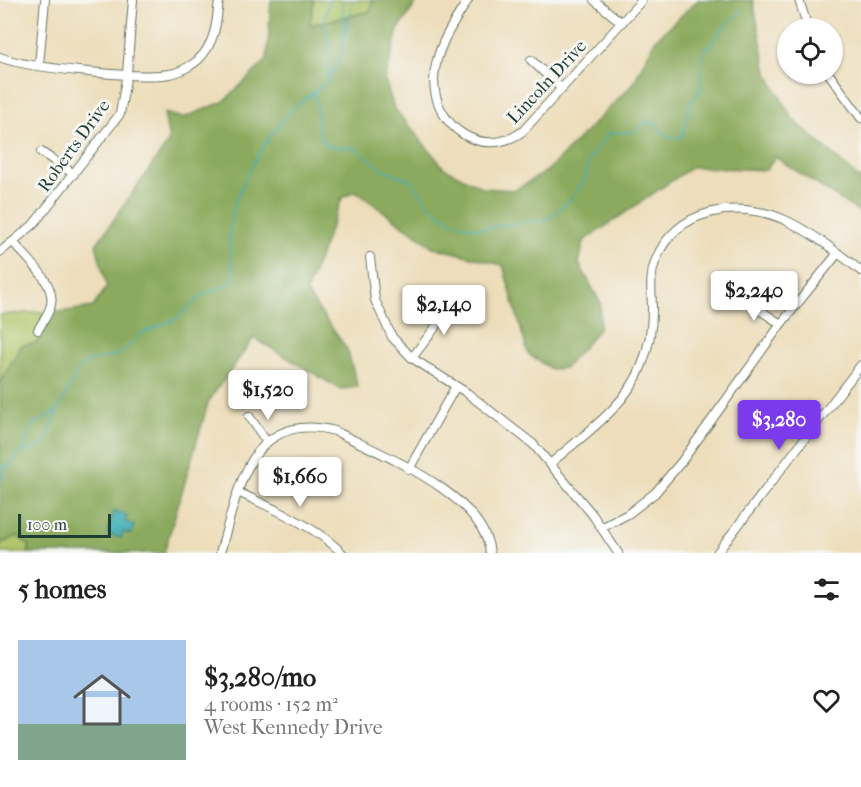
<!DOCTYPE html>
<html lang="en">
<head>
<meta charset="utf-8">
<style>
  body { margin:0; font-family:"IM FELL French Canon",serif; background:#f6f6f6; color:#222; height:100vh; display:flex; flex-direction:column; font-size:22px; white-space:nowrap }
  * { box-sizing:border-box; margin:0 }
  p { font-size:20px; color:#767676 }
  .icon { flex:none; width:33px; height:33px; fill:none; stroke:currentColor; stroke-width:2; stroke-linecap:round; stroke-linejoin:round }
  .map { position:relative; height:553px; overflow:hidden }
  .details { display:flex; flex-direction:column; background:#fff; flex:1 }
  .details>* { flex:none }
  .tools { position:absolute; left:777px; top:18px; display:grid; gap:12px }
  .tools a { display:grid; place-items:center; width:66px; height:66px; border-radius:50%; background:#fff; box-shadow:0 2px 4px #0004; font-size:30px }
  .scale { position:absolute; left:18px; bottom:15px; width:93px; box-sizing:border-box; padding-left:6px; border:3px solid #1f3d34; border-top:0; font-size:16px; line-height:21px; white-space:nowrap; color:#1f3d34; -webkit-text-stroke:4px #f6f6f2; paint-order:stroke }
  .price { position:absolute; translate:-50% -51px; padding:0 14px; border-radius:6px; background:#fff; color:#222; font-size:20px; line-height:39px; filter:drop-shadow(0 2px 3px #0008) }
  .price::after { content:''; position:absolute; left:50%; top:36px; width:18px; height:14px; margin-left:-9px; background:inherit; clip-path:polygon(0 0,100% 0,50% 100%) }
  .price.current { background:#7c3aed; color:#fff }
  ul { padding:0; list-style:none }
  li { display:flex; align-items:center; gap:18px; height:150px; padding:0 18px }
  li span { display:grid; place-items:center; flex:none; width:168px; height:120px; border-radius:0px; color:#555 }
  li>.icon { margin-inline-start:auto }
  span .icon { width:72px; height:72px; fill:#fffc; stroke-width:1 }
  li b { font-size:26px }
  h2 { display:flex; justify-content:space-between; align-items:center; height:72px; padding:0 18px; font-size:26px }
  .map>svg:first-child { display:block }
  .green { fill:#afc569; stroke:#67814e; stroke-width:1.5 }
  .forest { fill:#8baa5d; stroke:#557448; stroke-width:1.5 }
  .water { fill:#3caeb4; stroke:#2e7674; stroke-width:1.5 }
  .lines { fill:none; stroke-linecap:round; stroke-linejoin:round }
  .stream { stroke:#3caeb4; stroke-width:1.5 }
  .minor-casing { stroke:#677563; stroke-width:10 }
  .minor { stroke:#fff; stroke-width:8 }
  .labels { text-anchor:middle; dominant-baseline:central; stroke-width:6; stroke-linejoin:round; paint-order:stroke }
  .street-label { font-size:18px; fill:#1f3d34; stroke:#f6f6f2 }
</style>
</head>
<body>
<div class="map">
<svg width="861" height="553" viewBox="0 0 861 553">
  <rect width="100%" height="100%" fill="#f6f6f2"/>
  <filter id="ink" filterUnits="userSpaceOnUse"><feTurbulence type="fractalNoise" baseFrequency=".0167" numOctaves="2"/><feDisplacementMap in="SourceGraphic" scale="12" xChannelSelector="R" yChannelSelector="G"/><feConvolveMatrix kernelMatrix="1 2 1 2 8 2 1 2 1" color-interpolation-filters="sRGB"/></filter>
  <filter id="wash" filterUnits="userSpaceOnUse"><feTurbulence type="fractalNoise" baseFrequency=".008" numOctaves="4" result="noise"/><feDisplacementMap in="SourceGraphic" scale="24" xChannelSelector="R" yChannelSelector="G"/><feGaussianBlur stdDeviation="1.35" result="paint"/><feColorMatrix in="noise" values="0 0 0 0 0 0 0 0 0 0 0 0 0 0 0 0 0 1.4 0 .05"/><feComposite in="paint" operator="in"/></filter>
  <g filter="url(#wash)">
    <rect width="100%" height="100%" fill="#edddba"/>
    <path class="green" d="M314,0H372L371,11L309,25Z
      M40,312L53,313L36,344L22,345L0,382V315Z
      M17,536L29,545V553H0V544Z"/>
    <path class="forest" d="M271,0H314L310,25L371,11L372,0H418L398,30L385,80L394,108L444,168L483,188L515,190L547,171L633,84L655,40L698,0H753L767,73L792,118L861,180V213L775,157L766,170L692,167L584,241L579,263L601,304L599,329L565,368L551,369L528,354L503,265L433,247L355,191L342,198L306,292L347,349L358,387L340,389L254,338L209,400L164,553H29V545L17,536L0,544V382L22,345L36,343L53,313L93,307L107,287L96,245L169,141L164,113L183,118L223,102L267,60Z"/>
    <path class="water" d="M114,511L127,515L125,522L134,525L131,534L123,532L121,538L107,534Z"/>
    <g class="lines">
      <path class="stream" d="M342,0L344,36
        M328,79V37L323,24L329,0
        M312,92C324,108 309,124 327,146L355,148L381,168L412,181L427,203L451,221L477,229L548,219L570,200L584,182L589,159L609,133L634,132L647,121L657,125L667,137L677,138L683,135L690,104L701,90V57L727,23L743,11
        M23,451H30L46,443L57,412
        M0,467L7,466
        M0,483L6,469L22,451L32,425L57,411L81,366L90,361L120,354L141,334L176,319L204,294L231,284L233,277C232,261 228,244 230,227C234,190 266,137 291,111C303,99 319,91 329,78C345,56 347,26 353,0"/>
    </g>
  </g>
  <g filter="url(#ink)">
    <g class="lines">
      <defs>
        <path id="minor" d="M468,0C452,25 435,49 434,80C434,127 483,161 523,131L642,0
          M594,0L622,23
          M799,0L808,28
          M0,57C24,68 143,79 169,74C179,73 191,66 198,60C215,44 217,22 219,0
          M531,60L562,89
          M39,65L45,0
          M829,74L861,118
          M41,152L74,174
          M14,243C27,259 59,285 50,308C47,316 42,323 38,330
          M0,252L33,225L120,114L127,73L133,0
          M370,257L375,300L392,337L412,358L467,393L533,444L592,514L618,553
          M741,298L781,324
          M412,358L456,300
          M249,416L266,441
          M550,464C582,436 627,406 642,365C648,349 652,328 652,311C652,294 649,278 655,262C674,208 738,199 785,220C813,233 837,252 861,271
          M409,469L456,386
          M238,492C273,509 314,525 342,553
          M601,528L628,514L655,493L682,461L781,324L838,253
          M220,553C238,491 249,409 335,431C382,455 484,494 490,553
          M717,553L861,365"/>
      </defs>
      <use href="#minor" class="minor-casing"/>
      <use href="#minor" class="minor"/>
    </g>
  </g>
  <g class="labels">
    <g class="street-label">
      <text transform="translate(547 82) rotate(-47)">Lincoln Drive</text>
      <text transform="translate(74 146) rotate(-54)">Roberts Drive</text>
    </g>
  </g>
</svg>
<div class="tools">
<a><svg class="icon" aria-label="locate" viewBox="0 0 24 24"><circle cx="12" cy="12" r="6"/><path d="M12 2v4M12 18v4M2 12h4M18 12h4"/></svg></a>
</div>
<div class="scale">100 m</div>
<b class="price" style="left:754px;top:322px">$2,240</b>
<b class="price" style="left:444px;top:336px">$2,140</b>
<b class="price" style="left:268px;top:421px">$1,520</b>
<b class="price current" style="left:779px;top:451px">$3,280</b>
<b class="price" style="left:300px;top:508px">$1,660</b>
</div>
<section class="details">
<h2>5 homes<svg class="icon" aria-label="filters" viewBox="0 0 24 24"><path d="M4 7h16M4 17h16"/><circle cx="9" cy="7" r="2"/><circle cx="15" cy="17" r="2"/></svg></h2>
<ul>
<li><span style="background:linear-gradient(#a9c7e8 70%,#7fa58c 0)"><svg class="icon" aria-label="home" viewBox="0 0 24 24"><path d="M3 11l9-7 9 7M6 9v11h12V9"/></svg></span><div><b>$3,280/mo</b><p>4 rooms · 152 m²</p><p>West Kennedy Drive</p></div><svg class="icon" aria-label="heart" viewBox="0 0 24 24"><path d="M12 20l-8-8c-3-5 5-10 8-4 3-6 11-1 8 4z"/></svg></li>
</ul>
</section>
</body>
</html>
